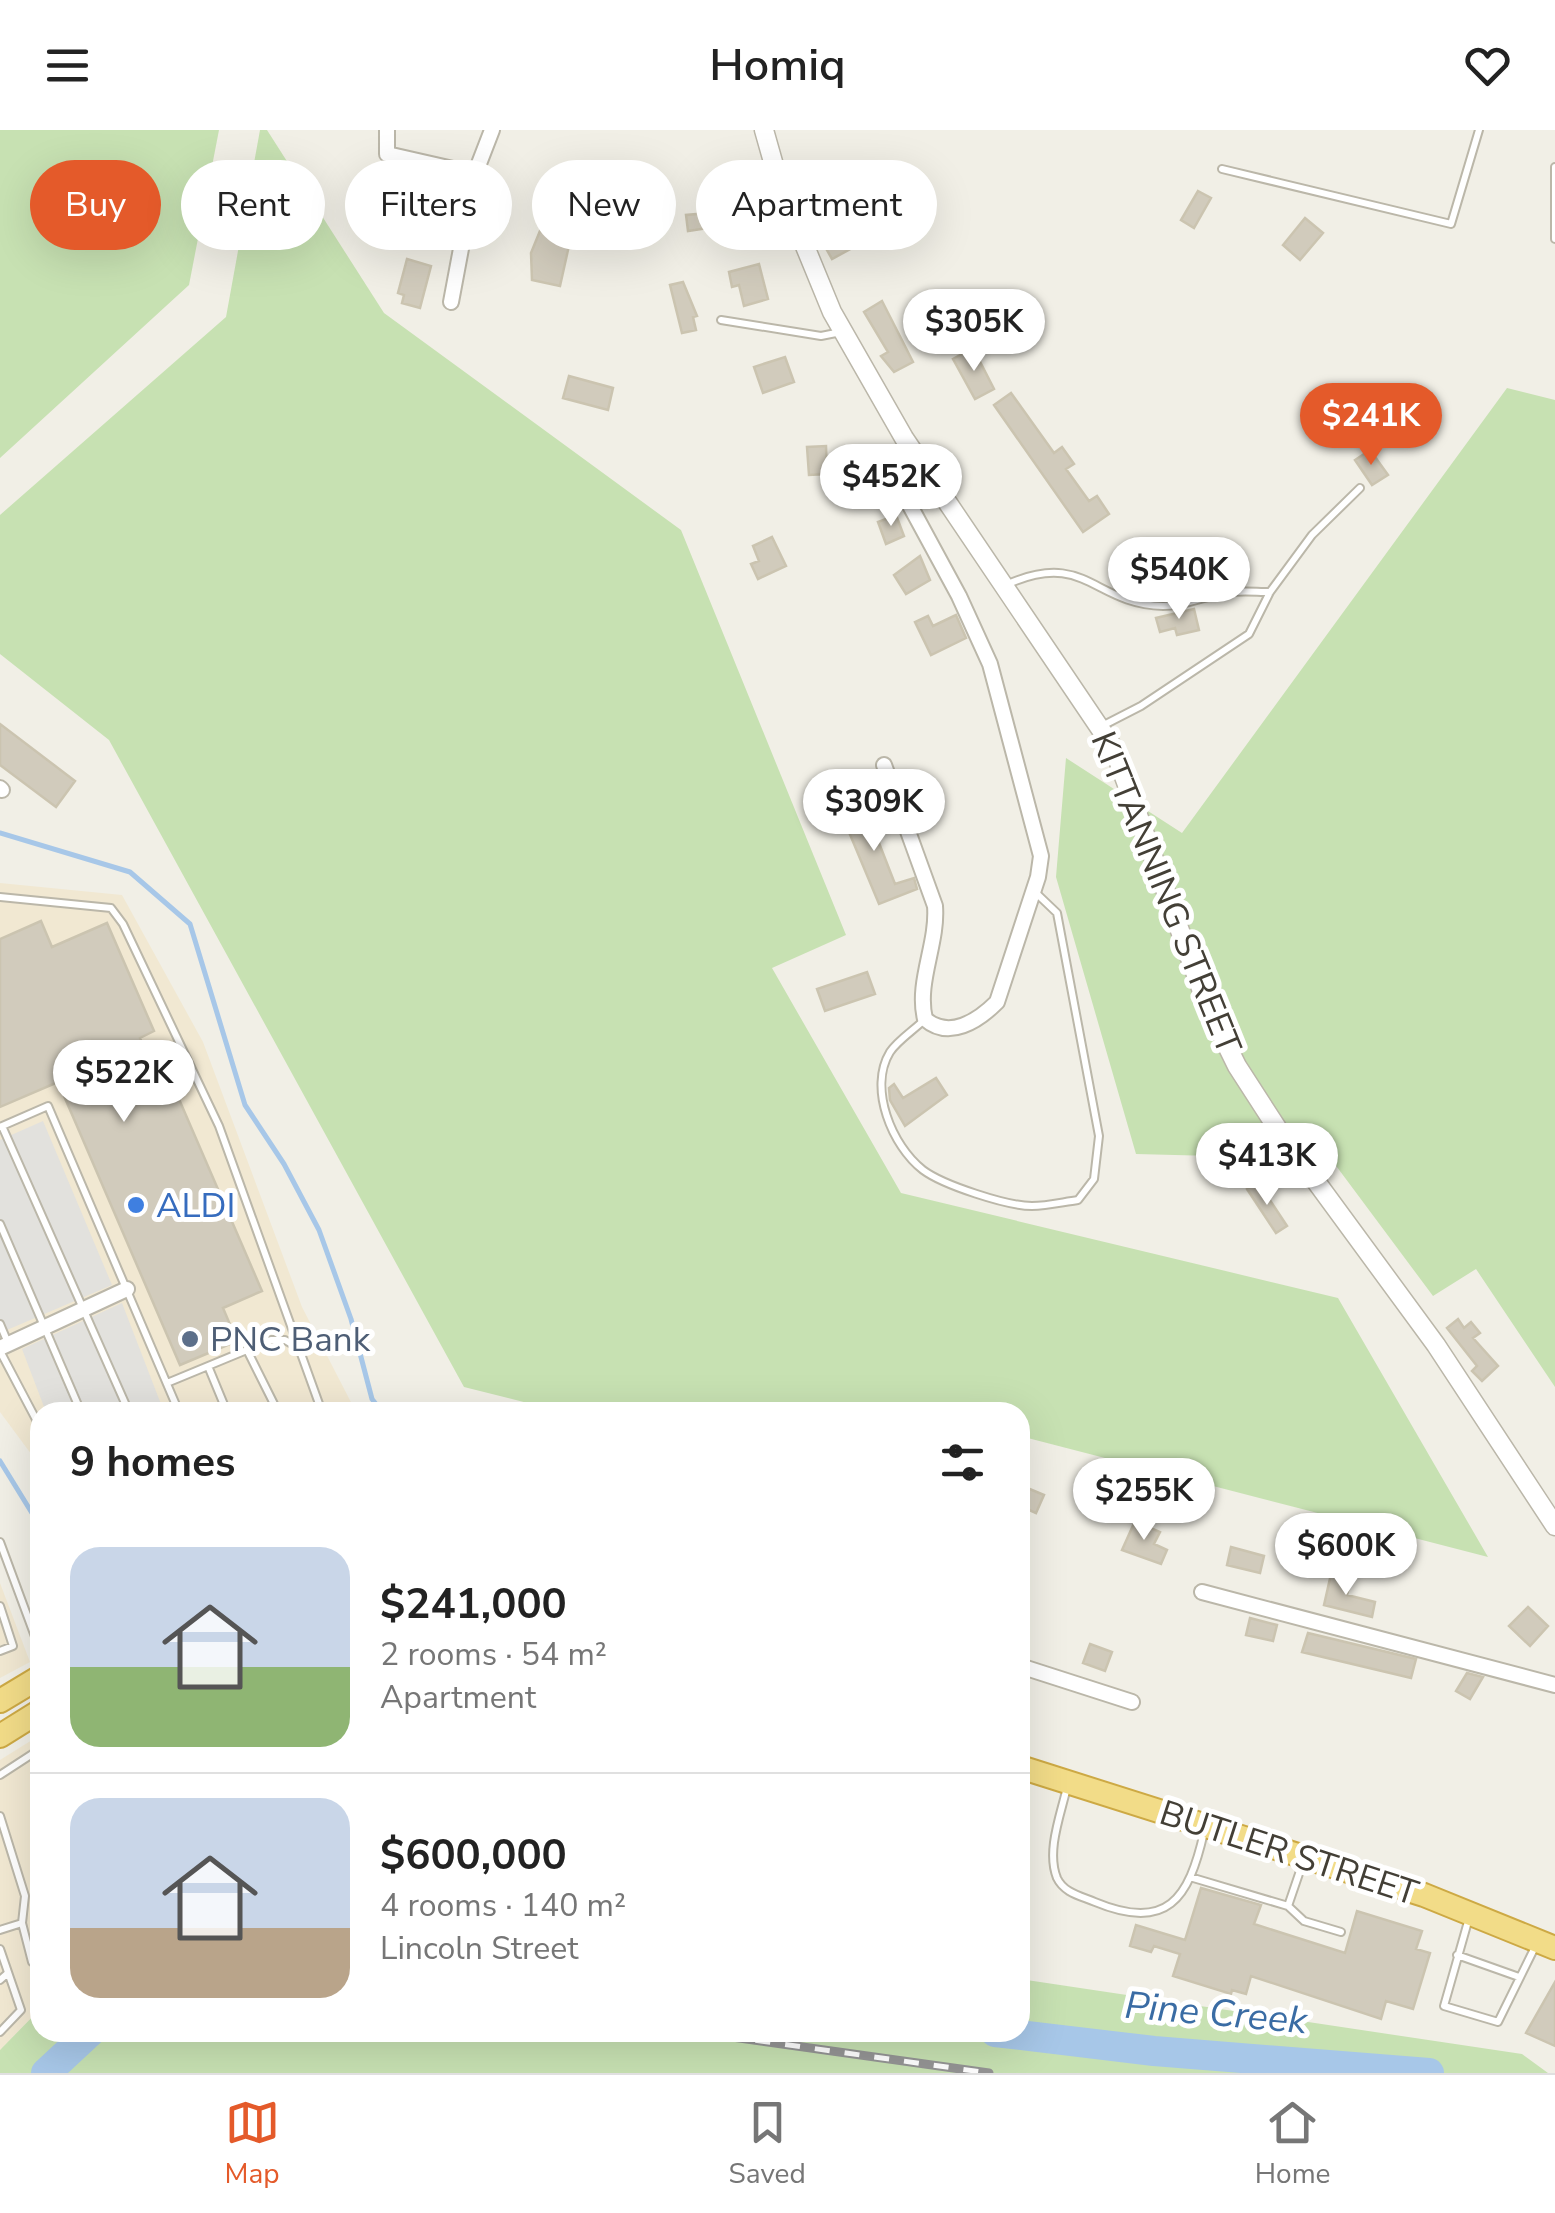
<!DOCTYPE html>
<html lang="en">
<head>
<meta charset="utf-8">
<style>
  body { margin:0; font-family:"Nunito Sans",sans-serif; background:#f6f6f6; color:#222; height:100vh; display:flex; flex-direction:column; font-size:38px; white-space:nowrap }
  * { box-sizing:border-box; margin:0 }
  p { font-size:32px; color:#767676 }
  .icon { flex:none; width:55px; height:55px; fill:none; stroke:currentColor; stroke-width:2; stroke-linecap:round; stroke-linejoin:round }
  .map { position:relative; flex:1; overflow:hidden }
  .drawer { position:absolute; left:30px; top:1272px; width:1000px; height:640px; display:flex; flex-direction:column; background:#fff; border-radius:30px; box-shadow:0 10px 40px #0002 }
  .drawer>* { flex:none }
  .guide { position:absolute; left:30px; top:30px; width:1000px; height:90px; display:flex; gap:20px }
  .price { position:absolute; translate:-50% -85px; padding:0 22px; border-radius:35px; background:#fff; color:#222; font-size:32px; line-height:65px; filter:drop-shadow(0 2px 5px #0008) }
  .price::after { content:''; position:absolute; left:50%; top:60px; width:30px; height:22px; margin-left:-15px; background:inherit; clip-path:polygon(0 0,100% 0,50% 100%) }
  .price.current { background:#e45a2a; color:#fff }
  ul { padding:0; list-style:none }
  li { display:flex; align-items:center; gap:30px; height:250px; padding:0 40px }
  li+li { border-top:2px solid #e0e0e0 }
  li span { display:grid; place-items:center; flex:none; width:280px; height:200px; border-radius:30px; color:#555 }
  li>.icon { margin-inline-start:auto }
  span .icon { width:120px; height:120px; fill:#fffc; stroke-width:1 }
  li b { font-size:42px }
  h2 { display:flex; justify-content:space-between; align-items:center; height:120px; padding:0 40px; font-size:42px }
  .chip { padding:0 35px; border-radius:45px; background:#fff; box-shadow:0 10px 40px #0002; font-size:35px; line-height:90px }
  .chip.current { background:#e45a2a; color:#fff }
  header { display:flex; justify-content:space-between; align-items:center; height:130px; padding:0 40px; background:#fff; font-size:45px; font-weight:600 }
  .menu { display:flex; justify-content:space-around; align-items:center; height:140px; border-top:2px solid #e0e0e0; background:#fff; font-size:28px; color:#767676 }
  .menu a { display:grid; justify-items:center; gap:5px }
  .menu .current { color:#e45a2a }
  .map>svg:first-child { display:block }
  .commercial { fill:#f1e8d2 }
  .green { fill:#c7e1b2 }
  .parking { fill:#e2e1dd }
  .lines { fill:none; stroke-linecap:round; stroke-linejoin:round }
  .stream { stroke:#a7c7e8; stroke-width:5 }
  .river { stroke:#a7c7e8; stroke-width:30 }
  .building { fill:#d1cbbc; stroke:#cbc4b0; stroke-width:2.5 }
  .service-casing { stroke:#bbb7a9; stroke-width:10 }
  .minor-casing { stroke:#bbb7a9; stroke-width:18 }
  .tertiary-casing { stroke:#bbb7a9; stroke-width:21 }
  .trunk-casing { stroke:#cda944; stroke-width:26 }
  .service { stroke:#fff; stroke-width:6 }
  .minor { stroke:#fff; stroke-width:14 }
  .tertiary { stroke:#fff; stroke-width:18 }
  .trunk { stroke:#f2dc88; stroke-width:22 }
  .rail-casing { stroke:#949494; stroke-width:9 }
  .rail { stroke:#fff; stroke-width:5; stroke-dasharray:15; stroke-linecap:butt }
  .shop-dot { fill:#3f7fe0; stroke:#fff; stroke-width:4 }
  .service-dot { fill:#5c6f8a; stroke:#fff; stroke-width:4 }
  .labels { text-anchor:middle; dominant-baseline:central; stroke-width:10; stroke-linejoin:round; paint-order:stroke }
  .street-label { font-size:35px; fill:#433f36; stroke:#fff }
  .shop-label { font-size:35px; fill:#366cbe; stroke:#fff; text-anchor:start }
  .service-label { font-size:35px; fill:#4e5e75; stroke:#fff; text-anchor:start }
  .water-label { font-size:38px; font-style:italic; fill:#3a6ca4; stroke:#fff }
</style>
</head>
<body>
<header><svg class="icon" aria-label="menu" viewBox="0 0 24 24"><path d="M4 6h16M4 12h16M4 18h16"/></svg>Homiq<svg class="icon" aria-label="heart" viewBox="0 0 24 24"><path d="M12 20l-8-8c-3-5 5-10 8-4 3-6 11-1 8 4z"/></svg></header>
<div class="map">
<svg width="1555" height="1943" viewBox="0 0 1555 1943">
  <rect width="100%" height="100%" fill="#f1efe6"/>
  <path class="commercial" d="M0,753L122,765L203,912L302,1177L356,1282H40V1336L0,1282Z
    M0,1453L30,1532L0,1548Z
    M40,1605V1879L0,1920V1630Z"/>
  <path class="green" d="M0,0H219L189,155L0,328Z
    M260,0H267L384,183L681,400L846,805L772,838L901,1063L1338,1168L1488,1427L1020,1306V1282H563L464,1257L109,610L0,524V385L226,187Z
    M1507,258L1555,270V1257L1476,1139L1433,1166L1331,1029L1136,1024L1056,747L1066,628L1182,703Z
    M1020,1849L1522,1924L1548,1943H0V1920L40,1879V1902H1020Z"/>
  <path class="parking" d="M43,991L112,1155L0,1203V1010Z
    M122,1173L164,1282H46L22,1219Z"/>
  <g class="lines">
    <path class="stream" d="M0,703L130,742L190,794L245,975L284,1034L319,1100L351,1189L372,1269L382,1282
      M0,1331L40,1396"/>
    <path class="river" d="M995,1902L1154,1921L1429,1943
      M46,1943L90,1902"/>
  </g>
  <path class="building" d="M363,50L384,55L381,66L407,75L402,94L355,83Z
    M1198,61L1211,68L1194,98L1181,90Z
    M736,70L738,89L728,90V95L688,101L686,85L708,83L707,74Z
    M1305,88L1323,103L1300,130L1283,115Z
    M542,96L572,102L560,156L532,150L531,123Z
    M845,101L854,117L832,129L823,113Z
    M407,129L431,136L420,178L402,173L404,165L398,163Z
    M759,134L768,169L744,176L739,155L732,157L729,142Z
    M683,152L697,186L693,187L696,200L682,203L670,155Z
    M882,171L913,232L894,242L881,226L888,222L864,182Z
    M973,218L994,259L975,269L953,229Z
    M785,227L794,252L763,263L754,237Z
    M569,246L613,258L608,280L563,268Z
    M1011,263L1054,323L1062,317L1074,334L1066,339L1089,371L1097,366L1109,384L1083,402L994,275Z
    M826,316L827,344L809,345L807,317Z
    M1370,320L1388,345L1372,355L1355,330Z
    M896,385L904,406L886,414L878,392Z
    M772,407L786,436L758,449L751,434L759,431L753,416Z
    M920,426L930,450L906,464L894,445Z
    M1194,479L1199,500L1177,505L1175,498L1160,502L1156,488Z
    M956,485L966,508L931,525L915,492L928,486L933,496Z
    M0,594L75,651L56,677L0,635Z
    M870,671L878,692L872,695L895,754L914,748L917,759L879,774L841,683Z
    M41,791L52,817L107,793L154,901L140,908L158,950L169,946L262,1161L223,1178L237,1211L180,1235L58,952L0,977V809Z
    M867,842L875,864L825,881L817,859Z
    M936,948L947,965L905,996L890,970L889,958L894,954L903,968Z
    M1258,1052L1287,1096L1276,1103L1247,1059Z
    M1458,1189L1464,1198L1471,1192L1480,1203L1473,1208L1498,1236L1482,1251L1472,1241L1477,1236L1447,1198Z
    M1020,1355L1044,1365L1036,1383L1020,1376Z
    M1135,1391L1160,1402L1154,1414L1167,1420L1161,1434L1122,1420Z
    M1231,1417L1264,1426L1260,1443L1227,1435Z
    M1331,1444L1351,1449L1347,1465L1375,1472L1372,1487L1324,1475Z
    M1528,1477L1548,1496L1530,1516L1509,1496Z
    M1250,1488L1277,1495L1273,1511L1246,1505Z
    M1308,1503L1416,1529L1411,1548L1302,1522Z
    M1090,1514L1112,1522L1105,1541L1083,1533Z
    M1467,1543L1483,1547L1470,1569L1456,1561Z
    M1201,1758L1261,1775L1254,1794L1345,1823L1357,1781L1422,1801L1416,1819L1430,1823L1413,1879L1386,1871L1381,1889L1251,1846L1246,1864L1232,1860L1231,1864L1173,1846L1180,1824L1154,1816L1151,1822L1130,1816L1136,1795L1185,1810Z
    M1555,1852V1916L1526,1903Z"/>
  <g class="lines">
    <defs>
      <path id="service" d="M1555,37V109
        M1222,39L1451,94L1479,0
        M721,190L821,206L841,202
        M1008,454C1086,420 1093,474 1163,476C1184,476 1203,467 1224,463C1239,460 1255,462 1270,462
        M1102,596L1141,576L1249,504L1270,462L1312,405L1360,358
        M0,767L111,778L123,794L219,996L322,1282
        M924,890C914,900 898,910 890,922C868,958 892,1016 923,1040C943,1055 1007,1076 1032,1076C1047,1076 1063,1072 1078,1070L1094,1049L1099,1006L1057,783L1035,762
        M2,996L129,1282
        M0,997L48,976L179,1282
        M0,1094L81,1282
        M0,1194L8,1213
        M247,1220L278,1282
        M0,1221L40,1297
        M208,1236L227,1282
        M167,1253L271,1210H285L295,1216
        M279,1282H321
        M0,1412L40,1520
        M0,1476L13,1516L0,1521
        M0,1645L40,1619
        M1067,1657C1061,1684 1046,1721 1057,1748C1064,1763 1081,1766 1095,1772C1167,1802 1189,1769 1204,1702
        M0,1686L25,1766L22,1793L32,1832L40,1830
        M1190,1747L1288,1776L1303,1732
        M1288,1776L1304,1791L1341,1802
        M1469,1788L1444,1876L1498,1892L1535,1817
        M0,1800L22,1793
        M0,1819L21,1880L0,1902
        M1457,1825L1519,1847
        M0,1850L8,1843"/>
      <path id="minor" d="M387,0V24L475,44
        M451,172L475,44L492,0
        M884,635L935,776C938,814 916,852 925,889C949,910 978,891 997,872L1038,747L1041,726L990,534L959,466L901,359L911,317
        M0,658L2,660
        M0,1218L127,1159
        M1202,1462L1555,1555
        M1020,1536L1132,1572"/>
      <path id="tertiary" d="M764,0L779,53L832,182L904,308L1114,619L1207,875L1237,936L1279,1001L1436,1215L1555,1396"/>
      <path id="trunk" d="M0,1571L40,1547
        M0,1606L40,1581
        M1020,1637L1424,1765L1555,1818"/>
    </defs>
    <use href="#service" class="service-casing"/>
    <use href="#minor" class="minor-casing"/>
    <use href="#tertiary" class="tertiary-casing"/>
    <use href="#trunk" class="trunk-casing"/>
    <use href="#service" class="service"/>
    <use href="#minor" class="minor"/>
    <use href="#tertiary" class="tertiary"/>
    <use href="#trunk" class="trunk"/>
    <defs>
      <path id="rail" d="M696,1902L989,1943"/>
    </defs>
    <use href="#rail" class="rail-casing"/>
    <use href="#rail" class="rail"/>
  </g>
  <circle class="shop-dot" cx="136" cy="1075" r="10"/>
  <circle class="service-dot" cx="190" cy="1209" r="10"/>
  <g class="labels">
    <g class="street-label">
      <text transform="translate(1166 763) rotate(68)">KITTANNING STREET</text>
      <text transform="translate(1289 1723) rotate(18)">BUTLER STREET</text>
    </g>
    <g class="shop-label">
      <text x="156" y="1075">ALDI</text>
    </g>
    <g class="service-label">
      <text x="210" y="1209">PNC Bank</text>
    </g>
    <g class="water-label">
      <text transform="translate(1216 1883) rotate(5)">Pine Creek</text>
    </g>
  </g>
</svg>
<b class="price" style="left:974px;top:244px">$305K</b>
<b class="price current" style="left:1371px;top:338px">$241K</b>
<b class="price" style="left:891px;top:399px">$452K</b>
<b class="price" style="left:1179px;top:492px">$540K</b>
<b class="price" style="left:874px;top:724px">$309K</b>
<b class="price" style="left:124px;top:995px">$522K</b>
<b class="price" style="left:1267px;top:1078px">$413K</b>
<b class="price" style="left:1144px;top:1413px">$255K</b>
<b class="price" style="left:1346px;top:1468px">$600K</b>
<div class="guide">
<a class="chip current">Buy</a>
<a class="chip">Rent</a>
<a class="chip">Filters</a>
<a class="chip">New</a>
<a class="chip">Apartment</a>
</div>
<section class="drawer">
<h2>9 homes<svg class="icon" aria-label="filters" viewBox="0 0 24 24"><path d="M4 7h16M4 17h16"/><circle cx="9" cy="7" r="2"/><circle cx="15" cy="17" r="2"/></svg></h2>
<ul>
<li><span style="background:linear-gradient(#c9d6e8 60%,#8fb573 0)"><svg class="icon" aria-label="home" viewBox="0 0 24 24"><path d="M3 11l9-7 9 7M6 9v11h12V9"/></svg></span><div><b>$241,000</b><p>2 rooms · 54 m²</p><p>Apartment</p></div></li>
<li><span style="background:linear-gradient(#c9d6e8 65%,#b9a48a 0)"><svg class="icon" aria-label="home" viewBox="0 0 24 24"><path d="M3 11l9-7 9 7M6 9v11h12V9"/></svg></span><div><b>$600,000</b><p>4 rooms · 140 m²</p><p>Lincoln Street</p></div></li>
</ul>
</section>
</div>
<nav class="menu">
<a class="current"><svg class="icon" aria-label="map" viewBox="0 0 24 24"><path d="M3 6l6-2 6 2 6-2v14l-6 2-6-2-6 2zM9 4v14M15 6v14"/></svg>Map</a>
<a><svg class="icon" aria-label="saved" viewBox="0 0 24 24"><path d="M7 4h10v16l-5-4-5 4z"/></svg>Saved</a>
<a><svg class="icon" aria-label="home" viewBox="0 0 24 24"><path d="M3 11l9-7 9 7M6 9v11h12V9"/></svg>Home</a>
</nav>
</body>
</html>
